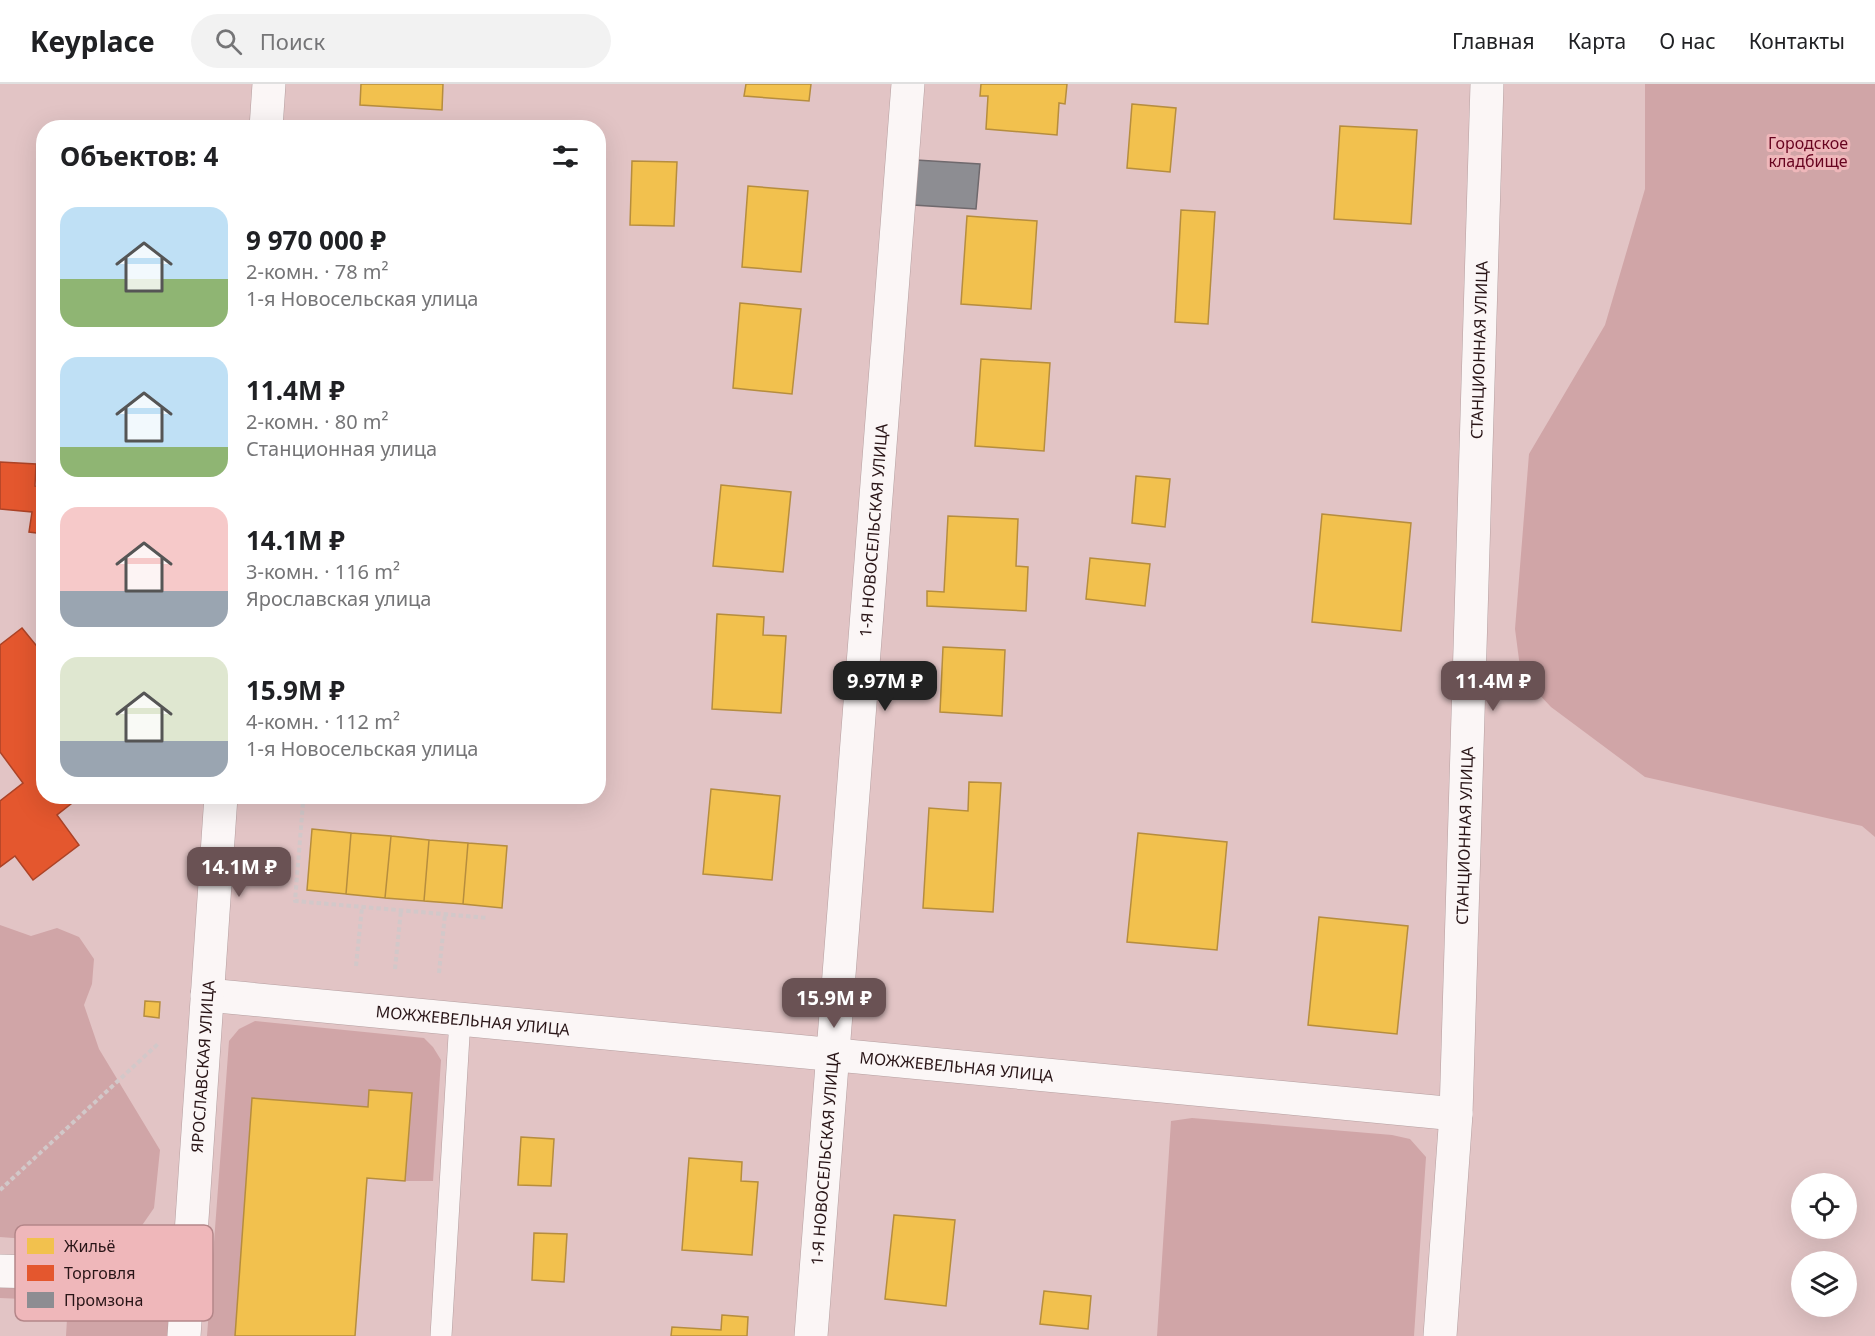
<!DOCTYPE html>
<html lang="ru">
<head>
<meta charset="utf-8">
<style>
  body { margin:0; font-family:"Noto Sans",sans-serif; background:#f2f2f2; color:#202124; height:100vh; display:flex; flex-direction:column; font-size:22px; white-space:nowrap }
  * { box-sizing:border-box; margin:0 }
  p { font-size:20px; color:#757577 }
  .icon { flex:none; width:33px; height:33px; fill:none; stroke:currentColor; stroke-width:2; stroke-linecap:round; stroke-linejoin:round }
  .map { position:relative; flex:1; overflow:hidden }
  .details { position:absolute; left:36px; top:36px; width:570px; height:684px; display:flex; flex-direction:column; background:#fff; border-radius:24px; box-shadow:0 6px 24px #0002 }
  .details>* { flex:none }
  .tools { position:absolute; left:1791px; top:1089px; display:grid; gap:12px }
  .tools a { display:grid; place-items:center; width:66px; height:66px; border-radius:50%; background:#fff; box-shadow:0 6px 24px #0002; font-size:30px }
  .price { position:absolute; translate:-50% -51px; padding:0 14px; border-radius:12px; background:#6a5254; color:#fff; font-size:20px; line-height:39px; filter:drop-shadow(0 2px 3px #0008) }
  .price::after { content:''; position:absolute; left:50%; top:36px; width:18px; height:14px; margin-left:-9px; background:inherit; clip-path:polygon(0 0,100% 0,50% 100%) }
  .price.on { background:#222; color:#fff }
  ul { padding:0; list-style:none }
  li { display:flex; align-items:center; gap:18px; height:150px; padding:0 24px }
  li span { display:grid; place-items:center; flex:none; width:168px; height:120px; border-radius:18px; color:#555 }
  li>.icon { margin-inline-start:auto }
  span .icon { width:72px; height:72px; fill:#fffc; stroke-width:1 }
  li b { font-size:26px }
  h2 { display:flex; justify-content:space-between; align-items:center; height:72px; padding:0 24px; font-size:26px }
  header { display:flex; align-items:center; gap:36px; box-sizing:border-box; height:84px; padding:0 30px; background:#fff; border-bottom:2px solid #e0e0e0 }
  header strong { font-size:28px }
  nav { display:flex; gap:33px; margin-inline-start:auto; font-size:21px }
  .search { width:420px; height:54px; background:#f2f2f2; display:flex; align-items:center; gap:15px; box-sizing:border-box; padding:0 21px; border-radius:33px; color:#757577; font-size:22px }
  .map>svg:first-child { display:block }
  .green { fill:#d0a5a7 }
  .homes { fill:#f2c14e; stroke:#b68d3e; stroke-width:1.5 }
  .shops { fill:#e4572e; stroke:#ac4327; stroke-width:1.5 }
  .industry { fill:#8d8d92; stroke:#6f696d; stroke-width:1.5 }
  .lines { fill:none; stroke-linecap:round; stroke-linejoin:round }
  .service-casing { stroke:#b59fa0; stroke-width:22 }
  .minor-casing { stroke:#b59fa0; stroke-width:34 }
  .path { stroke:#d2c8c9; stroke-width:4; stroke-dasharray:4.5 3; stroke-linecap:butt }
  .service { stroke:#fbf6f6; stroke-width:21 }
  .minor { stroke:#fbf6f6; stroke-width:33 }
  .labels { text-anchor:middle; dominant-baseline:central; stroke-width:6; stroke-linejoin:round; paint-order:stroke }
  .park-label { font-size:16px; fill:#67031f; stroke:#efb7ba }
  .street-label { font-size:16px; fill:#291517; stroke:#efb7ba }
  .key { fill:#efb7ba; stroke:#b48689; stroke-width:1.5 }
  .key-label { font-size:16px; fill:#291517 }
</style>
</head>
<body>
<header>
<strong>Keyplace</strong>
<div class="search"><svg class="icon" aria-label="search" viewBox="0 0 24 24"><circle cx="10" cy="10" r="6"/><path d="M15 15l6 6"/></svg>Поиск</div>
<nav><a>Главная</a><a>Карта</a><a>О нас</a><a>Контакты</a></nav>
</header>
<div class="map">
<svg width="1875" height="1252" viewBox="0 0 1875 1252">
  <rect width="100%" height="100%" fill="#e2c4c5"/>
  <path class="green" d="M1645,0H1875V753L1862,742L1645,693L1551,623L1521,591L1515,545L1529,370L1605,241L1645,105Z
    M0,841L31,852L57,844L79,853L94,875L92,900L84,921L99,965L160,1066L154,1124L134,1153L93,1160L0,1153Z
    M255,937L424,954L433,963L441,976L433,1097H405L411,1009L368,1023L252,1014L235,1252H207L229,957L239,945Z
    M1192,1034L1392,1051L1410,1055L1426,1073L1414,1252H1157L1171,1037Z
    M0,1197L153,1204L172,1225L174,1252H66L68,1217L0,1214Z"/>
  <path class="homes" d="M361,0H443L442,26L360,21Z
    M746,0H811L809,17L744,12Z
    M981,0H1067L1065,20L1059,19L1057,51L986,45L988,12H980Z
    M1132,20L1176,24L1170,88L1127,84Z
    M1340,42L1417,46L1411,140L1334,135Z
    M632,77L677,78L674,142L630,141Z
    M748,102L808,107L801,188L742,183Z
    M1181,126L1215,128L1208,240L1175,238Z
    M967,132L1037,137L1031,225L961,220Z
    M740,219L801,225L792,310L733,304Z
    M981,275L1050,279L1044,367L975,362Z
    M1136,392L1170,395L1165,443L1132,439Z
    M721,401L791,408L783,488L713,482Z
    M1322,430L1411,439L1401,547L1312,538Z
    M948,432L1018,435L1016,482L1028,483L1026,527L927,522V507L944,508Z
    M1090,474L1150,480L1145,522L1086,515Z
    M717,530L764,533L763,551L786,552L781,629L712,625Z
    M943,563L1005,566L1002,632L940,628Z
    M969,698L1001,699L993,828L923,824L929,724L968,727Z
    M711,705L780,712L772,796L703,790Z
    M312,745L351,749L346,810L307,806Z
    M351,749L391,752L385,814L346,810Z
    M1138,749L1227,758L1217,866L1127,858Z
    M391,752L429,756L424,817L385,814Z
    M429,756L468,759L463,820L424,817Z
    M468,759L507,762L502,824L463,820Z
    M1319,833L1408,842L1397,950L1308,941Z
    M145,917L160,918L159,934L144,932Z
    M369,1006L412,1009L405,1097L367,1094L355,1252H235L252,1014L368,1023Z
    M521,1053L554,1055L551,1102L518,1101Z
    M689,1074L742,1078L741,1097L758,1098L752,1171L682,1166Z
    M894,1131L955,1136L946,1222L885,1215Z
    M534,1149L567,1150L564,1198L532,1196Z
    M1044,1207L1091,1212L1088,1245L1040,1240Z
    M722,1231L748,1233L747,1252H671L672,1243L721,1246Z"/>
  <path class="shops" d="M0,378L36,380L35,402L44,403V450L29,448L32,428L0,425Z
    M22,544L44,571V712H81L57,731L79,761L33,796L15,772L0,783V717L23,699L0,668V561Z"/>
  <path class="industry" d="M916,76L980,80L976,125L913,121Z"/>
  <g class="lines">
    <defs>
      <path id="service" d="M441,1252L460,935"/>
      <g id="minor">
        <path d="M266,44L269,0"/>
        <path id="s1" d="M207,911L1456,1030"/>
        <path d="M0,1187L188,1192"/>
        <path id="s2" d="M184,1252L221,712"/>
        <path id="s3" d="M811,1252L908,0"/>
        <path id="s4" d="M1440,1252L1456,1030L1487,0"/>
      </g>
    </defs>
    <use href="#service" class="service-casing"/>
    <use href="#minor" class="minor-casing"/>
    <path class="path" d="M303,719L295,817L488,834
      M356,882L362,823
      M395,885L401,826
      M439,889L445,830
      M0,1106L159,959"/>
    <use href="#service" class="service"/>
    <use href="#minor" class="minor"/>
  </g>
  <g class="labels">
    <g class="park-label">
      <text x="1808" y="59">Городское<tspan x="1808" dy="18">кладбище</tspan></text>
    </g>
    <g class="street-label">
      <text stroke="none"><textPath href="#s4" startOffset="987">СТАНЦИОННАЯ УЛИЦА</textPath></text>
      <text stroke="none"><textPath href="#s3" startOffset="808">1-Я НОВОСЕЛЬСКАЯ УЛИЦА</textPath></text>
      <text stroke="none"><textPath href="#s4" startOffset="501">СТАНЦИОННАЯ УЛИЦА</textPath></text>
      <text stroke="none"><textPath href="#s1" startOffset="267">МОЖЖЕВЕЛЬНАЯ УЛИЦА</textPath></text>
      <text stroke="none"><textPath href="#s2" startOffset="270">ЯРОСЛАВСКАЯ УЛИЦА</textPath></text>
      <text stroke="none"><textPath href="#s1" startOffset="753">МОЖЖЕВЕЛЬНАЯ УЛИЦА</textPath></text>
      <text stroke="none"><textPath href="#s3" startOffset="178">1-Я НОВОСЕЛЬСКАЯ УЛИЦА</textPath></text>
    </g>
  </g>
  <rect x="15" y="1141" width="198" height="96" rx="9" class="key"/>
  <rect x="27" y="1154" width="27" height="16" fill="#f2c14e"/>
  <rect x="27" y="1181" width="27" height="16" fill="#e4572e"/>
  <rect x="27" y="1208" width="27" height="16" fill="#8d8d92"/>
  <g class="key-label">
    <text x="64" y="1168">Жильё</text>
    <text x="64" y="1195">Торговля</text>
    <text x="64" y="1222">Промзона</text>
  </g>
</svg>
<div class="tools">
<a><svg class="icon" aria-label="locate" viewBox="0 0 24 24"><circle cx="12" cy="12" r="6"/><path d="M12 2v4M12 18v4M2 12h4M18 12h4"/></svg></a>
<a><svg class="icon" aria-label="layers" viewBox="0 0 24 24"><path d="M12 4l9 5-9 5-9-5zM3 14l9 5 9-5"/></svg></a>
</div>
<b class="price on" style="left:885px;top:628px">9.97M ₽</b>
<b class="price" style="left:1493px;top:628px">11.4M ₽</b>
<b class="price" style="left:239px;top:814px">14.1M ₽</b>
<b class="price" style="left:834px;top:945px">15.9M ₽</b>
<section class="details">
<h2>Объектов: 4<svg class="icon" aria-label="filters" viewBox="0 0 24 24"><path d="M4 7h16M4 17h16"/><circle cx="9" cy="7" r="2"/><circle cx="15" cy="17" r="2"/></svg></h2>
<ul>
<li><span style="background:linear-gradient(#bfe0f5 60%,#8fb573 0)"><svg class="icon" aria-label="home" viewBox="0 0 24 24"><path d="M3 11l9-7 9 7M6 9v11h12V9"/></svg></span><div><b>9 970 000 ₽</b><p>2-комн. · 78 m²</p><p>1-я Новосельская улица</p></div></li>
<li><span style="background:linear-gradient(#bfe0f5 75%,#8fb573 0)"><svg class="icon" aria-label="home" viewBox="0 0 24 24"><path d="M3 11l9-7 9 7M6 9v11h12V9"/></svg></span><div><b>11.4M ₽</b><p>2-комн. · 80 m²</p><p>Станционная улица</p></div></li>
<li><span style="background:linear-gradient(#f6c9c9 70%,#9aa5b1 0)"><svg class="icon" aria-label="home" viewBox="0 0 24 24"><path d="M3 11l9-7 9 7M6 9v11h12V9"/></svg></span><div><b>14.1M ₽</b><p>3-комн. · 116 m²</p><p>Ярославская улица</p></div></li>
<li><span style="background:linear-gradient(#dfe7d0 70%,#9aa5b1 0)"><svg class="icon" aria-label="home" viewBox="0 0 24 24"><path d="M3 11l9-7 9 7M6 9v11h12V9"/></svg></span><div><b>15.9M ₽</b><p>4-комн. · 112 m²</p><p>1-я Новосельская улица</p></div></li>
</ul>
</section>
</div>
</body>
</html>
